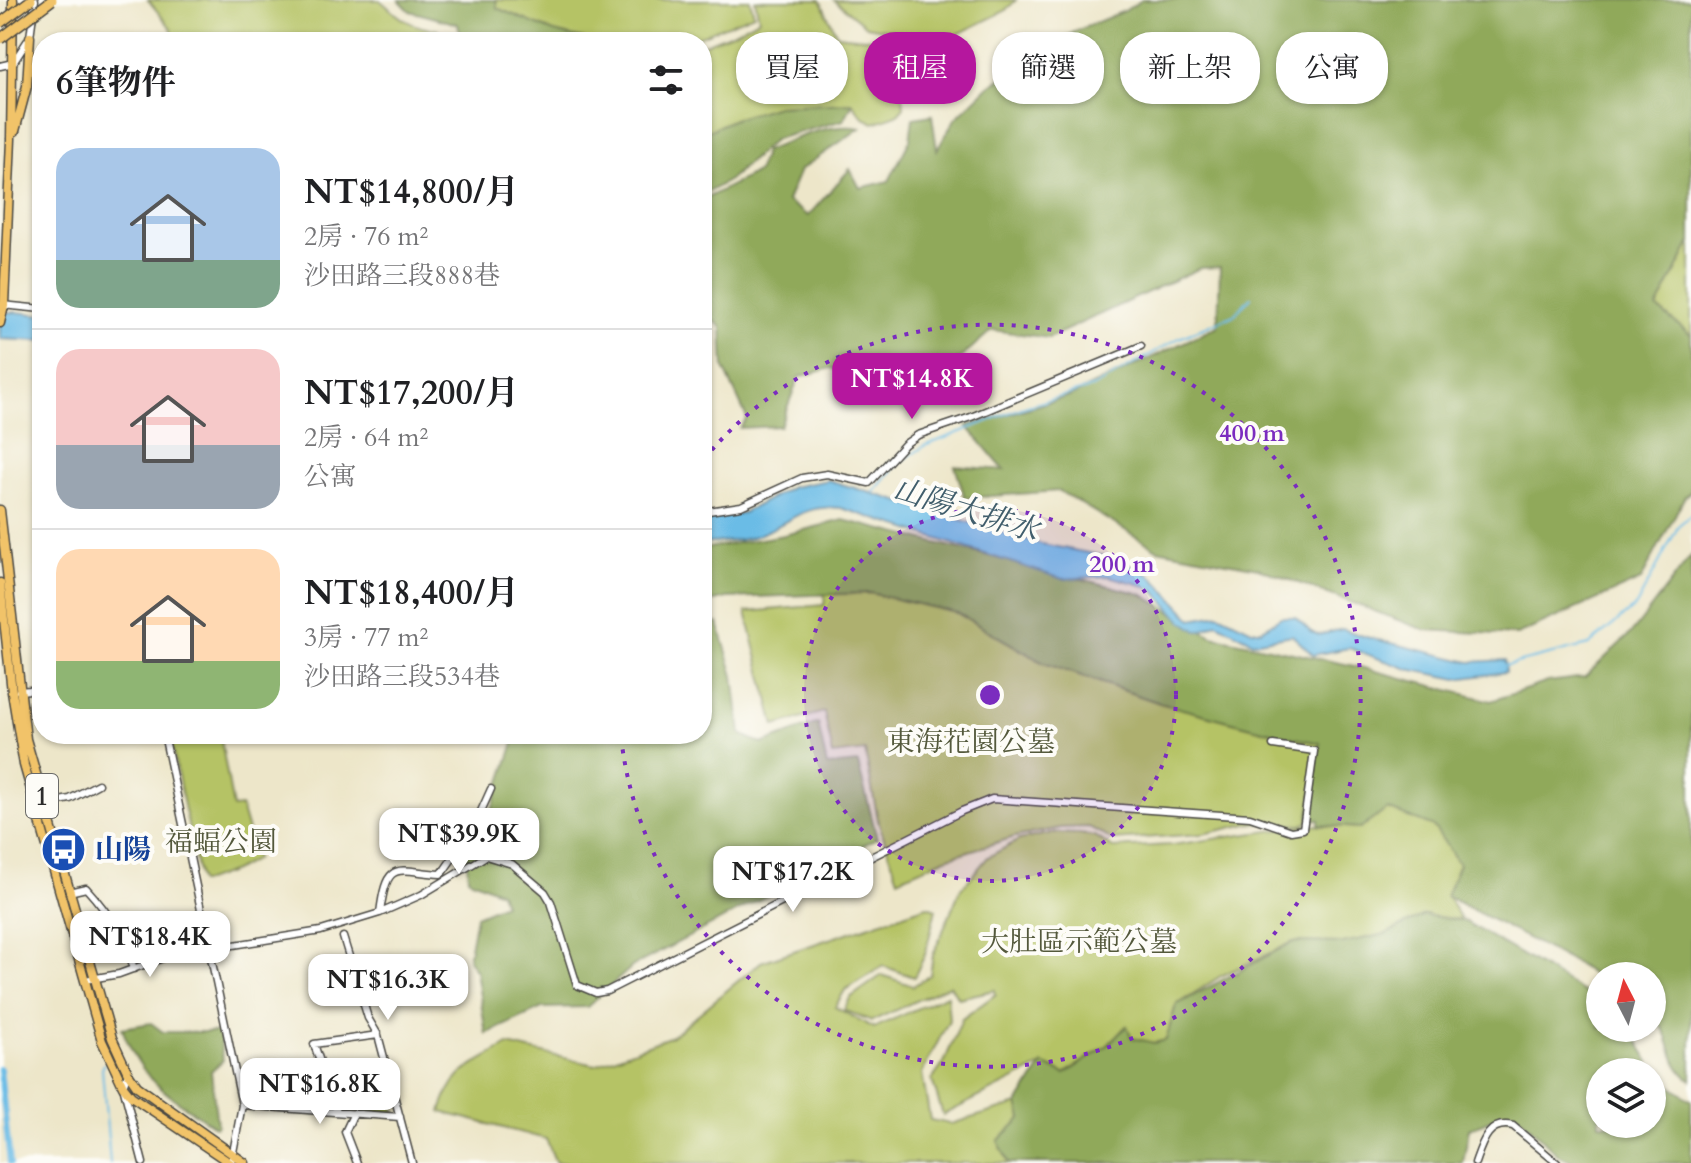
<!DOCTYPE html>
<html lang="zh-TW">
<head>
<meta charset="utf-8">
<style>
  body { margin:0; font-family:Cardo,"Noto Serif TC",serif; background:#f2f2f2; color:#202124; height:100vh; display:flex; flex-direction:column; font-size:30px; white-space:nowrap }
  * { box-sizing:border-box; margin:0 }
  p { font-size:26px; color:#757577 }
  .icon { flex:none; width:44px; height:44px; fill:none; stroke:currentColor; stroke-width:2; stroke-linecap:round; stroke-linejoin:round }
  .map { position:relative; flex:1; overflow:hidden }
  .sheet { position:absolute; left:32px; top:32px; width:680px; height:712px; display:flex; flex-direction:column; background:#fff; border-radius:32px; box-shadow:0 2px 6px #0004 }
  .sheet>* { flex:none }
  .banner { position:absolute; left:736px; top:32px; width:760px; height:72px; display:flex; gap:16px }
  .needle { width:52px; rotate:354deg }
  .controls { position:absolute; left:1586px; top:962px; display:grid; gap:16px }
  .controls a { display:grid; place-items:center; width:80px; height:80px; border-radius:50%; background:#fff; box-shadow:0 2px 6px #0004; font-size:40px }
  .price { position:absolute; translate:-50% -68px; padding:0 18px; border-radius:16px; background:#fff; color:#222; font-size:26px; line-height:52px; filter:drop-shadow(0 2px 4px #0008) }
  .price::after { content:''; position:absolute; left:50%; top:48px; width:24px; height:18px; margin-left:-12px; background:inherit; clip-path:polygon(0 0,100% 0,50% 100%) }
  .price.current { background:#b5179e; color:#fff }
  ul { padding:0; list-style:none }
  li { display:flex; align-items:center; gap:24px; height:200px; padding:0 24px }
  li+li { border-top:2px solid #e0e0e0 }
  li span { display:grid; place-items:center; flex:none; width:224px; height:160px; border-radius:24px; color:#555 }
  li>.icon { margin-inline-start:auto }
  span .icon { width:96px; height:96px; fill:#fffc; stroke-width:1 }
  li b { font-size:34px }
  h2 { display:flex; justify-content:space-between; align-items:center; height:96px; padding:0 24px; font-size:34px }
  .chip { padding:0 28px; border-radius:32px; background:#fff; box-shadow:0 2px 6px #0004; font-size:28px; line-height:72px }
  .chip.current { background:#b5179e; color:#fff }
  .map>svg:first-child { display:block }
  .green { fill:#b5c365; stroke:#707748; stroke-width:2 }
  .forest { fill:#90a95a; stroke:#5e6a42; stroke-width:2; fill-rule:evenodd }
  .water { fill:#6bbce6; stroke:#4b7488; stroke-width:2 }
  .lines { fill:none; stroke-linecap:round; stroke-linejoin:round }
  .stream { stroke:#6bbce6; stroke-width:2 }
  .canal { stroke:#6bbce6; stroke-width:6 }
  .minor-casing { stroke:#484743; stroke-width:9 }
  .major-casing { stroke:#484743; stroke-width:11 }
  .minor { stroke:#fff; stroke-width:6 }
  .major { stroke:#f1c369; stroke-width:8 }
  .highway-bridge-casing { stroke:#484743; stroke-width:12; stroke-linecap:butt }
  .highway-bridge { stroke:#f1c369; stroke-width:9 }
  .ring { fill:none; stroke:#7b2cbf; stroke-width:4; stroke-dasharray:4 8 }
  .labels { text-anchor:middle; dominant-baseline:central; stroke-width:8; stroke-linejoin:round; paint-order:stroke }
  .shield { fill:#fdfcf7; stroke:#6a6a68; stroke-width:2 }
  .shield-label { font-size:26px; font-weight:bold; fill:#2b2b2b }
  .park-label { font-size:28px; fill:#54593c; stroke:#fdfcf7 }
  .transit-label { font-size:28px; font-weight:bold; fill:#164399; stroke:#fdfcf7; text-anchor:start }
  .water-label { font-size:30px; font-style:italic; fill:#415e6c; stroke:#fdfcf7 }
  .centre { fill:#7b2cbf; stroke:#fdfcf7; stroke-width:4 }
  .ring-label { font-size:24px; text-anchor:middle; font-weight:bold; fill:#7b2cbf; stroke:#fdfcf7; stroke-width:8; stroke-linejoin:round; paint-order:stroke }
</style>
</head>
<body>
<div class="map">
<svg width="1691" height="1163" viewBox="0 0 1691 1163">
  <rect width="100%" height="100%" fill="#fdfcf7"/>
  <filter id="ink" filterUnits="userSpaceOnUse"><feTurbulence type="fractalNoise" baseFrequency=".0125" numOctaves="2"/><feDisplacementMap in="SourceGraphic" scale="16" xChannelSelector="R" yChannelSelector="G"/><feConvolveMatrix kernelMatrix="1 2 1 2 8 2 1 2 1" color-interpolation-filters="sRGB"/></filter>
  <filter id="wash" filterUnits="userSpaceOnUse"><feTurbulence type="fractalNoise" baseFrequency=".006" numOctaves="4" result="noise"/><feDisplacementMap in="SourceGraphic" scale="32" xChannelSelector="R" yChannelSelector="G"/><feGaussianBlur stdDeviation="1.8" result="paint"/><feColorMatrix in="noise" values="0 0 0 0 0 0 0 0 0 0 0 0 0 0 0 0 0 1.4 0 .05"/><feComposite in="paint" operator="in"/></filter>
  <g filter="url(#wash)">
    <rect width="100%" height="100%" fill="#ede6c9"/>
    <path class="green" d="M148,0H380C401,19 410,27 439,30L449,42H172V29Z
      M496,0H750L754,14L686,42H595L554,32L497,8Z
      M755,0H820L837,35L913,43L917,46L901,83L904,107L897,115L874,123L864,118L852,103L777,106L734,119L702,134V45L734,32L759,19Z
      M834,0H1016L1005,11L946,40L866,26Z
      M1691,242V335L1657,308Z
      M870,593L957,613L1044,663L1160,703L1290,737L1320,743L1308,822L1302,825L1252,823L1203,834L1112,840L1089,827L1061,828L1015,837L946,858L898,879L878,821L865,751L833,755L824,712L775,726L746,612L824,605L825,594Z
      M186,734H220L233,808L241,807L256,859L234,871L200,883L170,738Z
      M1388,809L1434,827L1459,864L1447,896L1461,920L1424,915L1386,934L1343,943L1293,942L1221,976L1176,1005L1166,1040L1154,1043L1131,1038L1126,1026L1108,1045L1064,1074L1043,1065L943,1115L932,1080L944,1063L962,1019L996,994L995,990L958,998L950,985L872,1021L844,1010L850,998L882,975L913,986L930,975L933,955L960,890L988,857L1019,840L1052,833L1079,834L1094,836L1113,848L1172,845L1311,825L1360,828Z
      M927,906L936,909L925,955L914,977L883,966L845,990L835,1007L874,1028L947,995L949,1020L922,1073L930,1120L951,1124L1018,1104L1022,1118L998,1141L1009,1163H556L546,1139L441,1112C452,1070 473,1066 508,1045L595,1065L672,1036L761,962Z
      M385,1076L396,1115L344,1112L336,1085Z"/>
    <path class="forest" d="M399,0H496L497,8L554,32L595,42H462L458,24L410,11Z
      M1142,0H1691V242L1657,308L1691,335V491L1685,496L1641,580L1517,635L1425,630L1258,568L1157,549L1059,491L965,498L955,466L1004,470L967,426L1073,395L1218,326L1220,267L1200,268L1049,338L992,330L930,385L864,381L831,368L799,377L780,426L740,428L747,418L724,368L722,327L702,312V134L734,119L777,106L853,103L844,120L775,139L729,180L705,194L707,198L757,172L765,151C795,139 828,122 860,128L800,170L787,201L808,216L850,169L860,188L889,181L910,140L913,118L932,115L937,150L955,119L989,86L1076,31L1124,11Z
      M843,520L1142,594L1212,636L1364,668L1491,701L1548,682L1585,677L1634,630L1691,556V1080C1665,1061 1676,1035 1652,1016V976H1600V980L1575,963L1446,896L1459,864L1434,827L1388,809L1360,828L1319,825V820L1309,819L1320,743L1290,737L1160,703L1044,663L957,613L870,593L727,598L702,604V549L784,535Z
      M718,623L734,676L741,734L762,744L818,723L827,766L858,763L877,838L633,966L587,1007L542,1008L486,1034L476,971L468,959L476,916L504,904L500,892L468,878L466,846L491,812L517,734H702V627Z
      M1424,915L1464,921L1589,995L1600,1003V1028H1631L1657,1077L1691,1100V1163H1577L1559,1156L1522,1119L1499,1116L1469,1129L1463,1163H1009L998,1141L1022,1118L1018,1104L1043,1064L1065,1074L1108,1045L1127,1026L1132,1038L1154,1043L1166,1040L1176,1005L1293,942L1343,943L1386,934ZM1600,1072H1652V1124H1600Z
      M151,1023L163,1032H219L223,1060L211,1071L217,1125L215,1127C170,1095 142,1084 122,1028Z"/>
    <path class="water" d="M16,312L42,315V341L0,339V313Z
      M828,480L1042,544L1119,559L1151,575L1192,619L1219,614L1252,630H1261L1281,617H1295L1311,632L1319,635L1343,629L1366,637L1470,662L1505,660L1506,672L1457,679L1408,669L1349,648L1313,655L1292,635L1253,642L1217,623L1201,631H1197L1181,620L1153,589L1135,583L1108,576L1063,579L841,508C798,504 788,526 752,537C736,542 718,542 702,544V518L743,513L792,487Z"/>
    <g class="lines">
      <path class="stream" d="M874,492L897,464L925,446L1024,407L1094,387L1179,338L1234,315L1251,297
        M1504,666L1589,645L1636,606L1679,525L1691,515
        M104,1064L102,1069L110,1163"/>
      <path class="canal" d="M0,1069L10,1163"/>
    </g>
  </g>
  <g filter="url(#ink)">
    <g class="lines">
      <defs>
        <path id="minor" d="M0,66L13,63L30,37L35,0
          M2,305L42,309
          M702,512L741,506L802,478L827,474L869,483L905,444L918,435L971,417L1141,346
          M19,691L42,689
          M164,734L242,1105L231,1163
          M44,804L70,799L98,784
          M69,892L86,888C107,911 126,939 134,969
          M380,913C387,858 396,871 441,874L445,869L473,829L491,789
          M343,937L368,1018L378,1035L412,1163
          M85,980L119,974L171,955L321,931L380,913L421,895L486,856L512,864L545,892L551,902L577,985L596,993L607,991L962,811L992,799L1250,817L1291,831L1303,829L1314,751L1273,745
          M128,1073L123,1086L143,1163
          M327,1083L388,1073
          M242,1105L400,1117
          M337,1112L314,1044L378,1035
          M354,1113L345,1132L357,1163
          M1475,1163C1482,1143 1488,1120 1513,1126L1557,1163"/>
        <path id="major" d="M15,131L27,86L30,37
          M0,323L4,305L11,139L13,0
          M0,510L26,739L112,1038L128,1073L137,1086L245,1163
          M0,583L12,692L24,765L102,1041L123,1086L131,1096L230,1163"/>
      </defs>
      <use href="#minor" class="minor-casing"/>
      <use href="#major" class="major-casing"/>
      <use href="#minor" class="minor"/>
      <use href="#major" class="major"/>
      <defs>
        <path id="highway-bridge" d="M0,23L31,0
          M0,39L52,0"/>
      </defs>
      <use href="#highway-bridge" class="highway-bridge-casing"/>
      <use href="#highway-bridge" class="highway-bridge"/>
    </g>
  </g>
  <circle cx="990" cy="695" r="186" fill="#7b2cbf" fill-opacity=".12"/>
  <g class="ring">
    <circle cx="990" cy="695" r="186"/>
    <path d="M704 459A371 371 0 1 1 621 737"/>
  </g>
  <defs>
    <symbol id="bus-disc" viewBox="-11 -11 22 22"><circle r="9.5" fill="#1a4fb4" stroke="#fdfcf7"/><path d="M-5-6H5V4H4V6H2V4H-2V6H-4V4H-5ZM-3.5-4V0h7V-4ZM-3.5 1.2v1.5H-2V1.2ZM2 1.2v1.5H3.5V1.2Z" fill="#fff"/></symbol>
  </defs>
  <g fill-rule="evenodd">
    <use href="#bus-disc" x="38" y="824" width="51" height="51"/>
  </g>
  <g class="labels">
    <rect class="shield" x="26" y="774" width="32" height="44" rx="6"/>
    <g class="shield-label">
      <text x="42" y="796">1</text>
    </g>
    <g class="park-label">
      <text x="971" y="742">東海花園公墓</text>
      <text x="221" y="842">福蝠公園</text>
      <text x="1079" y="942">大肚區示範公墓</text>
    </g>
    <g class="transit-label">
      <text x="95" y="850">山陽</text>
    </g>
    <g class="water-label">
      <text transform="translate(966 510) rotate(17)">山陽大排水</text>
    </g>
  </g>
  <circle cx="990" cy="695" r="12" class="centre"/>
  <g class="ring-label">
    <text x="1252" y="441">400 m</text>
    <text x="1122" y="572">200 m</text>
  </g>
</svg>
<div class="controls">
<a><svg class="needle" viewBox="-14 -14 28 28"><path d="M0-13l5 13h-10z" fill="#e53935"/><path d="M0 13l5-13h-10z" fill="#757577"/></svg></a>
<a><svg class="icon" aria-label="layers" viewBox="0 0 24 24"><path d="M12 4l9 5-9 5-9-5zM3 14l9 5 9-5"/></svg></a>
</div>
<b class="price current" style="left:912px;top:421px">NT$14.8K</b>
<b class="price" style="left:459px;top:876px">NT$39.9K</b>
<b class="price" style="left:793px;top:914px">NT$17.2K</b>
<b class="price" style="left:150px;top:979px">NT$18.4K</b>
<b class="price" style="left:388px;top:1022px">NT$16.3K</b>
<b class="price" style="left:320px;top:1126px">NT$16.8K</b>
<div class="banner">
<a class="chip">買屋</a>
<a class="chip current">租屋</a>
<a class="chip">篩選</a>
<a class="chip">新上架</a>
<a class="chip">公寓</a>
</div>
<section class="sheet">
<h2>6筆物件<svg class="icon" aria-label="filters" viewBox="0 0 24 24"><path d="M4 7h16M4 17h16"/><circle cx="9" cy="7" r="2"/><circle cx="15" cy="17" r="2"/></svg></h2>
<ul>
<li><span style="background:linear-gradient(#a9c7e8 70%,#7fa58c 0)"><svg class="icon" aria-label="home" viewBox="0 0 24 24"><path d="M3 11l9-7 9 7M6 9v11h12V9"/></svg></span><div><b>NT$14,800/月</b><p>2房 · 76 m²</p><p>沙田路三段888巷</p></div></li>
<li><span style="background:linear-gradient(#f6c9c9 60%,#9aa5b1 0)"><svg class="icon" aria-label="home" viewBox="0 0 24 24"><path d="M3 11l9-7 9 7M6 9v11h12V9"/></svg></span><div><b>NT$17,200/月</b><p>2房 · 64 m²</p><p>公寓</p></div></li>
<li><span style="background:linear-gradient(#ffd9b3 70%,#8fb573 0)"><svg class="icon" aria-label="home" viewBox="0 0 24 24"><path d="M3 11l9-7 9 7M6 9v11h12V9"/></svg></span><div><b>NT$18,400/月</b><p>3房 · 77 m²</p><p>沙田路三段534巷</p></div></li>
</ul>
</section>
</div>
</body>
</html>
